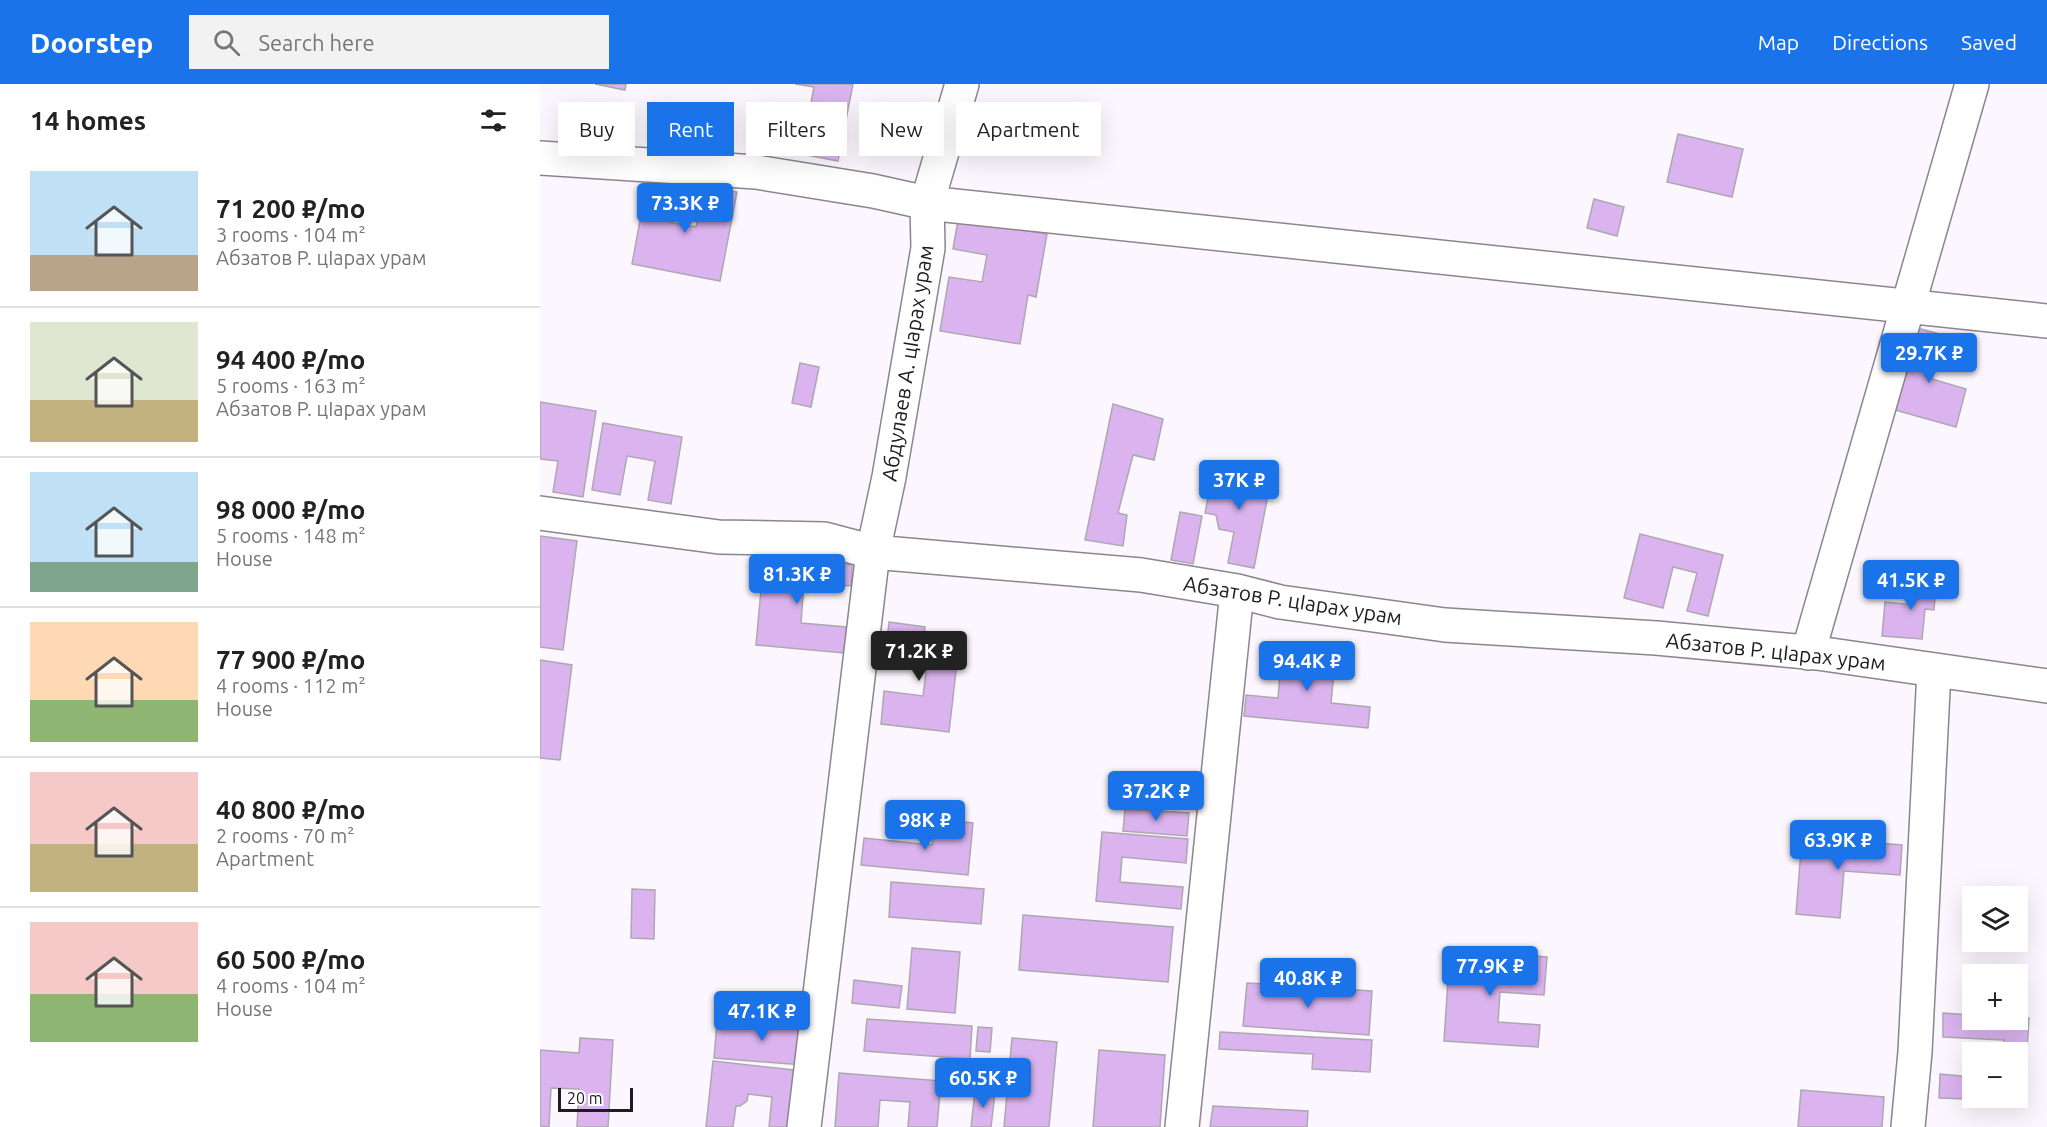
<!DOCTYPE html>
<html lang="en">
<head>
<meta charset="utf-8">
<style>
  body { margin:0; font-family:Ubuntu,sans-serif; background:#f2f2f2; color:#222; height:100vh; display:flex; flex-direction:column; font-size:22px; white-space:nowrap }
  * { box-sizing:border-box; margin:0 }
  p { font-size:20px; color:#767676 }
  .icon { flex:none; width:33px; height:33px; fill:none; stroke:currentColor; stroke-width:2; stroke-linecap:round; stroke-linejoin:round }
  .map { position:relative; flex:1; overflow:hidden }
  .sheet { display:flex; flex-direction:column; background:#fff; width:540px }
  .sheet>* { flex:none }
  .guide { position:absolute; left:18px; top:18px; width:570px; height:54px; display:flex; gap:12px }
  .buttons { position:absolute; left:1422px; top:802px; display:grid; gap:12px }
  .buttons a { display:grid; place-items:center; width:66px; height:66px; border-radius:0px; background:#fff; box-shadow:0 6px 24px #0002; font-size:30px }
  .scale { position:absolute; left:18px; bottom:15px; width:75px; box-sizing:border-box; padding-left:6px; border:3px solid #1e1c1f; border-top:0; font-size:16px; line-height:21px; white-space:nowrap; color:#1e1c1f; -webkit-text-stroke:4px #fff; paint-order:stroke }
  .price { position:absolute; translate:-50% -51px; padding:0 14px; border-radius:6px; background:#1a73e8; color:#fff; font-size:20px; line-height:39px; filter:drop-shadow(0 2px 3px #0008) }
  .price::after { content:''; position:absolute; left:50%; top:36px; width:18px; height:14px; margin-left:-9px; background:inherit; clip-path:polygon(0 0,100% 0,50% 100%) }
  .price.on { background:#222; color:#fff }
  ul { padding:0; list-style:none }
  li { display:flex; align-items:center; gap:18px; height:150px; padding:0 30px }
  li+li { border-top:2px solid #e0e0e0 }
  li span { display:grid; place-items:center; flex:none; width:168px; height:120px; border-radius:0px; color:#555 }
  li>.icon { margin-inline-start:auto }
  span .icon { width:72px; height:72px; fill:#fffc; stroke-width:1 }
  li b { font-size:26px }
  h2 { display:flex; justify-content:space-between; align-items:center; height:72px; padding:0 30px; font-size:26px }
  .chip { padding:0 21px; border-radius:0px; background:#fff; box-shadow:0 6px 24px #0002; font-size:21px; line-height:54px }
  .chip.on { background:#1a73e8; color:#fff }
  header { display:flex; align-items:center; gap:36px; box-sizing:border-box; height:84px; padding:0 30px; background:#1a73e8; color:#fff }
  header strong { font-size:28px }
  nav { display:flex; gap:33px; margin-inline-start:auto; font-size:21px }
  .search { width:420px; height:54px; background:#f2f2f2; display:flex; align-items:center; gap:15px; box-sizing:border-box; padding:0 21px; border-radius:0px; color:#767676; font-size:22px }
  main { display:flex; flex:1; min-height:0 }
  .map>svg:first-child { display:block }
  .building { fill:#dab3ef; stroke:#ada8b0; stroke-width:1.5 }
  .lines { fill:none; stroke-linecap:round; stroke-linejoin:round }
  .minor-casing { stroke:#8b858e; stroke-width:36 }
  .minor { stroke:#fff; stroke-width:33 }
  .labels { text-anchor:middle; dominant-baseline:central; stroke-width:4.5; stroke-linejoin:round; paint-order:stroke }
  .street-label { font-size:21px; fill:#1e1c1f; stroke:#fff }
</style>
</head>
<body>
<header>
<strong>Doorstep</strong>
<div class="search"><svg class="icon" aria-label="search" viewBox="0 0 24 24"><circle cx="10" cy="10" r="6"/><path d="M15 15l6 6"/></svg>Search here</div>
<nav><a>Map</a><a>Directions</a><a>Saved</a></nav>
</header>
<main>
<section class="sheet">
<h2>14 homes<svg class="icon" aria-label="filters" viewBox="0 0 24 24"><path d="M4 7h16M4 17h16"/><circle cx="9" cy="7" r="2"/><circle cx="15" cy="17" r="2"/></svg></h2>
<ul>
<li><span style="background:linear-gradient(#bfe0f5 70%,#b9a48a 0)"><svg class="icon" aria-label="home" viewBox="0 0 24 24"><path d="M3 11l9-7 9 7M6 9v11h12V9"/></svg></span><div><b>71 200 ₽/mo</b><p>3 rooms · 104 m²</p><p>Абзатов Р. цIарах урам</p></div></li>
<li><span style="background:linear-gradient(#dfe7d0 65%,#c2b280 0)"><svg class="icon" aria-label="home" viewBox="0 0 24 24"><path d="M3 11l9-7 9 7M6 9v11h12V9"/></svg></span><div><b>94 400 ₽/mo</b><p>5 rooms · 163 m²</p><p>Абзатов Р. цIарах урам</p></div></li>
<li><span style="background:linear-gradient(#bfe0f5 75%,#7fa58c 0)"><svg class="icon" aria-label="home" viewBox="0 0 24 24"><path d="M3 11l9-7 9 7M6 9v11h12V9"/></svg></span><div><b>98 000 ₽/mo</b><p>5 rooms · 148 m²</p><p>House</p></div></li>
<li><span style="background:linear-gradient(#ffd9b3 65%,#8fb573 0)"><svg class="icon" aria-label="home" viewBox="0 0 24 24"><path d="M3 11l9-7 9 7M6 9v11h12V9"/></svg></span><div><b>77 900 ₽/mo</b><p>4 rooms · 112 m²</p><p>House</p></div></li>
<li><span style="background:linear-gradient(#f6c9c9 60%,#c2b280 0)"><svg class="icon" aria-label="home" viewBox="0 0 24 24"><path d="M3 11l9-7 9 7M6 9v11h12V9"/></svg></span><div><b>40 800 ₽/mo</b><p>2 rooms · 70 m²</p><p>Apartment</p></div></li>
<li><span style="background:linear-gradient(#f6c9c9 60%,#8fb573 0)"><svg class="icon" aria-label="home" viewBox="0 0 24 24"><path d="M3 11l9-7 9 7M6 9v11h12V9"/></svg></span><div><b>60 500 ₽/mo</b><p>4 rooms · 104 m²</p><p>House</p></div></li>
</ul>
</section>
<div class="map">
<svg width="1507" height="1043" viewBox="0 0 1507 1043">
  <rect width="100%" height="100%" fill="#fcf7fe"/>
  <path class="building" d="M55,0H86L85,6Z
    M255,0H313L298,77L261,70L274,3Z
    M1138,50L1203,65L1192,113L1127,98Z
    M107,99L134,105L128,138L156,143L164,102L197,108L180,197L92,180Z
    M1054,115L1084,123L1077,152L1047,144Z
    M418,136L507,150L496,213L488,211L480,260L400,247L409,193L442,198L447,171L413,165Z
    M1377,244L1404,251L1392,295L1426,305L1416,343L1355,326Z
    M260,279L279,283L271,323L252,319Z
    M0,318L56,327L43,413L13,408L18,377L0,375Z
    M573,320L623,335L614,376L593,371L578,429L587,431L583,462L545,456Z
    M63,339L142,353L131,420L108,416L115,377L87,372L80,411L52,406Z
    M674,384L731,395L714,484L688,479L694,448L679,445L676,431L665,429Z
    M640,428L662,432L653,480L631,476Z
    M1100,450L1183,471L1168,532L1147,527L1157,489L1133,483L1123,524L1084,514Z
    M0,452L37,457L23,566L0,563Z
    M224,473L312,481L311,502L264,498L261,539L307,543L304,569L216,561Z
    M1378,488L1397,489L1394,526L1385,525L1382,555L1342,552L1345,518L1375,521Z
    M349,538L385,543L382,565L418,570L409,648L341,640L344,607L383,612L386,587L344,582Z
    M742,562L796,567L791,619L830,623L828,644L704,632L706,611L738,614Z
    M0,576L32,581L20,676L0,674Z
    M585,725L649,729L647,752L583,747Z
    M395,735L433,739L428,791L321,781L324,754L392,761Z
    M562,748L648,755L646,779L582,773L580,798L643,803L641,825L556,817Z
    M1262,753L1362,761L1360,791L1304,787L1300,834L1256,830Z
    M351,798L444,805L441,840L349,833Z
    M92,805L115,806L114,855L91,854Z
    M483,831L633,843L628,898L479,886Z
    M372,864L420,868L415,929L367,925Z
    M910,866L1007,873L1004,911L960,908L958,938L1000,941L998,963L904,957Z
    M314,896L362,902L359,924L312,919Z
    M707,899L832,907L829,951L703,942Z
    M1403,929L1432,931V936H1478V933L1489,934L1484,1017L1399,1014L1400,990L1432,993V1014H1478V969H1464V956L1403,953Z
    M248,932L267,933L263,981L174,974L177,938L248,944Z
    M327,935L432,942L430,975L324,967Z
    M438,943L452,944L450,968L436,967Z
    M680,948L832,956L830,988L772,985L773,970L679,965Z
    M40,954L73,956L68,1043H37L39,1005L11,1004L9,1043L0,1042V966L39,969Z
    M472,954L517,958L509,1043H464Z
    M559,966L625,971L620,1043H553Z
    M173,977L263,987L257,1043H229L232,1013L208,1010L207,1017L200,1022H196L193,1043H166Z
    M299,989L401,997L397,1043H368L370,1018L340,1016L338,1043H295Z
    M1261,1006L1344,1013L1342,1043H1258Z
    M435,1007L455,1009L451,1043H431Z
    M673,1022L768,1027L767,1043H670Z"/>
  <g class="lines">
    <defs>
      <path id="minor" d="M422,0L387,119L1507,237
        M0,74L216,88L333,107L387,119L388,164L349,393L333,468L264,1043
        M0,429L179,453L284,455L333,468L601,491L697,507L740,518L905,541L1116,554L1277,569L1507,602
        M1268,569L1432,0
        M642,1043L697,507
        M1368,1043L1375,968L1394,586"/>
    </defs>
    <use href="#minor" class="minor-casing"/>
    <use href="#minor" class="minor"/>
  </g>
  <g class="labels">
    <g class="street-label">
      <text transform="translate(367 279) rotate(-81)">Абдулаев А. цIарах урам</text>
      <text transform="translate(753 516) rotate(9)">Абзатов Р. цIарах урам</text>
      <text transform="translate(1236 567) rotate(6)">Абзатов Р. цIарах урам</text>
    </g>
  </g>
</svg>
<div class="buttons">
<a><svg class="icon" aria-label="layers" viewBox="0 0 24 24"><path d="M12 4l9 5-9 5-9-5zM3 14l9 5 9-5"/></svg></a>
<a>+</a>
<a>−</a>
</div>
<div class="scale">20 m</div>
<b class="price" style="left:145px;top:150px">73.3K ₽</b>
<b class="price" style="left:1389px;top:300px">29.7K ₽</b>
<b class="price" style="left:699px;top:427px">37K ₽</b>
<b class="price" style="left:257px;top:521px">81.3K ₽</b>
<b class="price" style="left:1371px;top:527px">41.5K ₽</b>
<b class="price on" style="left:379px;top:598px">71.2K ₽</b>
<b class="price" style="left:767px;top:608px">94.4K ₽</b>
<b class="price" style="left:616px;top:738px">37.2K ₽</b>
<b class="price" style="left:385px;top:767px">98K ₽</b>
<b class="price" style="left:1298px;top:787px">63.9K ₽</b>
<b class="price" style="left:950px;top:913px">77.9K ₽</b>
<b class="price" style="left:768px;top:925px">40.8K ₽</b>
<b class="price" style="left:222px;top:958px">47.1K ₽</b>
<b class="price" style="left:443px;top:1025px">60.5K ₽</b>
<div class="guide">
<a class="chip">Buy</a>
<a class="chip on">Rent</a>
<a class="chip">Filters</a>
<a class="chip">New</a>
<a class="chip">Apartment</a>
</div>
</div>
</main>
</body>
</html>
